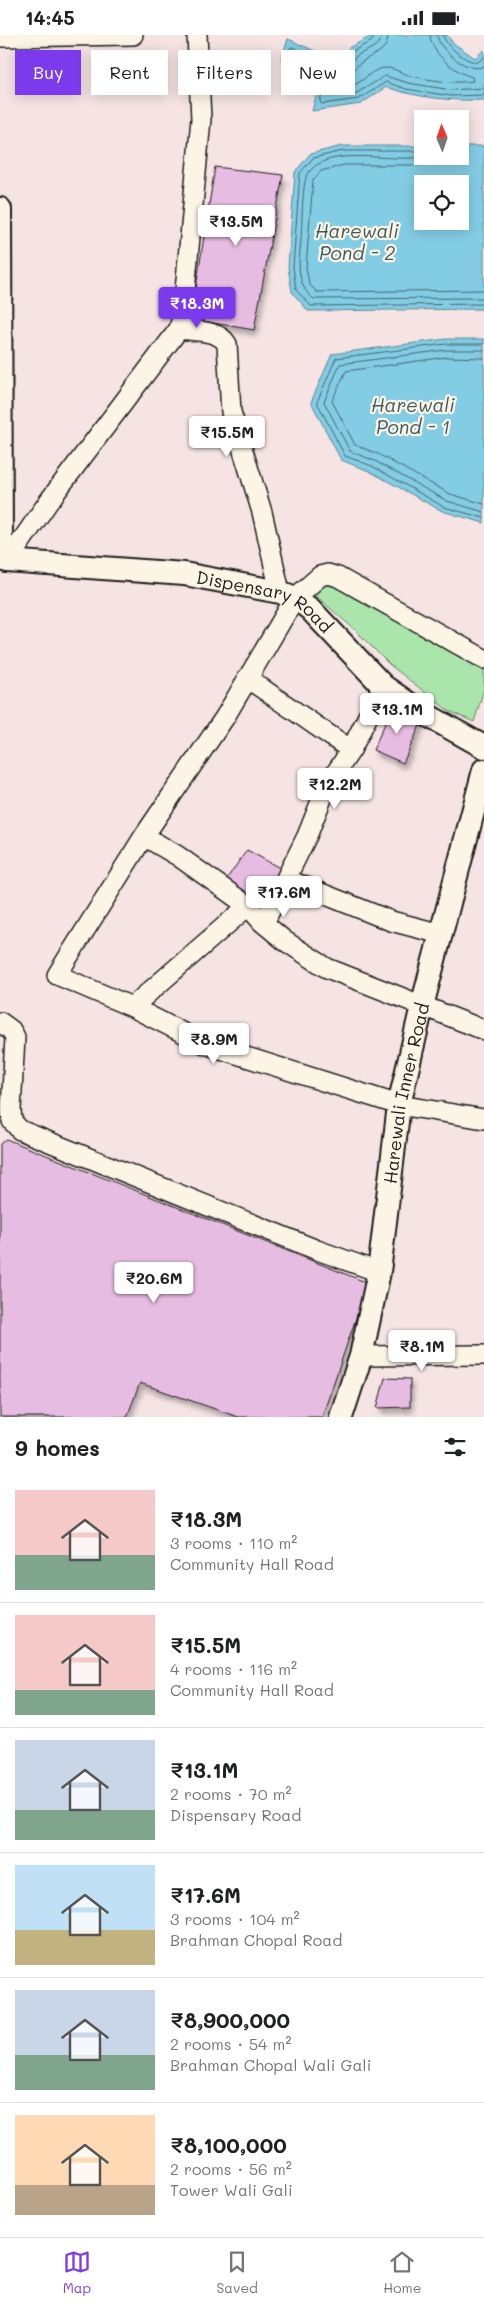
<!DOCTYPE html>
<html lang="en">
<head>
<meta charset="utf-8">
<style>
  body { margin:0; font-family:Mali,sans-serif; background:#f6f6f6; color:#202124; height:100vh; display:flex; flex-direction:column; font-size:19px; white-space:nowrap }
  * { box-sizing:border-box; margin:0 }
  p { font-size:16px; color:#757577 }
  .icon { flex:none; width:28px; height:28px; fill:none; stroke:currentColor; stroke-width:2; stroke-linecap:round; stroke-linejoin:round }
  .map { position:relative; height:1382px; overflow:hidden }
  .drawer { display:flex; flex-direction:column; background:#fff; flex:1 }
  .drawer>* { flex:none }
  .top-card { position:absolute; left:15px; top:15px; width:455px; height:45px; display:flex; gap:10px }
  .needle { width:32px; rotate:358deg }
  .tools { position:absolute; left:414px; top:75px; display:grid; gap:10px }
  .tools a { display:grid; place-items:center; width:55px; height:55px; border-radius:0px; background:#fff; box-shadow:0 2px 12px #0003; font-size:25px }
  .price { position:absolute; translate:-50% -42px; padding:0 11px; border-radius:5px; background:#fff; color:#222; font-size:16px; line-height:32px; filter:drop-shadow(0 1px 2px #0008) }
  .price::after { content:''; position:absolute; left:50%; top:30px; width:15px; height:11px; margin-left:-8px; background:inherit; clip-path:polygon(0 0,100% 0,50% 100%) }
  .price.on { background:#7c3aed; color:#fff }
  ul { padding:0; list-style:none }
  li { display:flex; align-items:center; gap:15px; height:125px; padding:0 15px }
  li+li { border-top:1px solid #e0e0e0 }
  li span { display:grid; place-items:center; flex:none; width:140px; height:100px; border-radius:0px; color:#555 }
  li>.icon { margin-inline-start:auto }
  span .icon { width:60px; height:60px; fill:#fffc; stroke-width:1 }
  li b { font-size:21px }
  h2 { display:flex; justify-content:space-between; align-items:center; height:60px; padding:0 15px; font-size:21px }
  .chip { padding:0 18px; border-radius:0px; background:#fff; box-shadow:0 2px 12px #0003; font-size:18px; line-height:45px }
  .chip.on { background:#7c3aed; color:#fff }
  .status { display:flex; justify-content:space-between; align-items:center; height:35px; padding:0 25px; background:#fff; direction:ltr }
  .status svg { height:14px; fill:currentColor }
  .tabs { display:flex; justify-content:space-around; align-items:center; height:70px; border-top:1px solid #e0e0e0; background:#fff; font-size:14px; color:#757577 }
  .tabs a { display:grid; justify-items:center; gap:2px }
  .tabs .on { color:#7c3aed }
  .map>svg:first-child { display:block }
  .green { fill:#aae6ac; stroke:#638164 }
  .water { fill:#83cde4; stroke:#5a8694; fill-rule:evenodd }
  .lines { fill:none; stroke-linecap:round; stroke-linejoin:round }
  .shore { stroke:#45636c; stroke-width:1 }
  .building { fill:#e7bce2; stroke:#1c1c1c; filter:url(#shadow) }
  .minor-casing { stroke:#1c1c1c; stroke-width:22 }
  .tertiary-casing { stroke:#1c1c1c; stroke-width:26 }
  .minor { stroke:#fcf5e5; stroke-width:19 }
  .tertiary { stroke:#fcf5e5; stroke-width:22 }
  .labels { text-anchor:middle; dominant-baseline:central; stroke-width:4.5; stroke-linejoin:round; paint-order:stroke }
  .street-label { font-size:18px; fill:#1c1c1c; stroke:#fcf5e5 }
  .water-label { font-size:19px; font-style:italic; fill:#405a62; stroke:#fcf5e5 }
</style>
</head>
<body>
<div class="status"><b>14:45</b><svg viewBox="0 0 49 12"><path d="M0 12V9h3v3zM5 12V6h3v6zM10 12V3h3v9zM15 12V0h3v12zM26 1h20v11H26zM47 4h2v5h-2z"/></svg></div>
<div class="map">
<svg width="484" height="1382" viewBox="0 0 484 1382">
  <defs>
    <filter id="shadow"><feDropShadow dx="3" dy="5.5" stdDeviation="2.5" flood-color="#0004"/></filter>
  </defs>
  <rect width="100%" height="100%" fill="#f6e4e4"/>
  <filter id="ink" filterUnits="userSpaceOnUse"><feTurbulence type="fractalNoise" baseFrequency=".02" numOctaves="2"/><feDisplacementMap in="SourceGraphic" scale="10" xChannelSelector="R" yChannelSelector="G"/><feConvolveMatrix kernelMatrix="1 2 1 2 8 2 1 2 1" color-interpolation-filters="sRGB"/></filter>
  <g filter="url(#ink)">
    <path class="green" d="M332,544L484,627V654L474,687L449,676L390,630L354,594L314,559L322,548Z"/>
    <path class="water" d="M374,0H447L453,8L475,23L484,15V65C450,66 418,63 386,52L361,69L312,76L321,43L281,24L288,4L337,26L350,12Z
      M342,111H422V121H460V111H484V274L308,276L292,257L288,232L295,137L310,119ZM422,149H460V186H422Z
      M446,304H484V488L442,476L369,436L341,425L311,367L332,319Z"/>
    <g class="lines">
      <path class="shore" d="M374,0L372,6L353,16L339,31L292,12L290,13L288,21L325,40V45L320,67L322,69L359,64L386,47L406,54L451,61L484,60
        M381,0C380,14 367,14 358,20C346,29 349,35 332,37L329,61L357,58L385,41L408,48L451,55L484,53
        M388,0C388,18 373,18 362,27C353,33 351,41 340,45L339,52C360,55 367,35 384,33C394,32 402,39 411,41C430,45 453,49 473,46L472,42C455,37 431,19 430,0
        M437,0C438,15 470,40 484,31
        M443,0C445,11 467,28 478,27L484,22
        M422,116H343L313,123L300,138L293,232L296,255L311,271L484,269
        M426,121C396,130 326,107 307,140C302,148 302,192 301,205C299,226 295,250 314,264L484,263
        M438,121L431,127L424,130H344L321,136L313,145L306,232L309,249L317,257L484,255
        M484,309H446L336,323L317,367L345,421L372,431L444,472L484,483
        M484,315H446L340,329L324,367L350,416L375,426L447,466L484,477
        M484,323L447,322L346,336L332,366L355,410L378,419L450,459L484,469"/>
    </g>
    <path class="building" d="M215,132L283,140L254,295L191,284Z
      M392,673L422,686L403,728L373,715Z
      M247,815L285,836L259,878L223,849Z
      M6,1104L368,1248L322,1382H238L140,1348L127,1382H0V1109Z
      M385,1343L410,1344V1372L377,1373Z"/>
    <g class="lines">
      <defs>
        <path id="minor" d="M0,2L133,0
          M179,294C194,296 219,295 227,309L231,377L262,477L280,557
          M10,526L18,511L49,466L179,294L183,277L201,84L197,0
          M484,624L338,542L328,539L320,541L295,563L225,682L144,801L57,940L132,972L205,1009L399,1070L484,1084
          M247,643L351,715
          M144,801L178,821L248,871L262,887L285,906L327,933L484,995
          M286,844L391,886L441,899
          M264,888L307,801L327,751L351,715L383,651
          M132,972L248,871
          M0,987L11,995L15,1002L11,1075L12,1086L20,1095L317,1215L379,1237
          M361,1321L484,1320"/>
        <g id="tertiary">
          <path id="s1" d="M0,174L1,523L7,526L184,539L280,557L295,563L310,574L383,651L418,675L484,712"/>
          <path id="s2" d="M341,1382L361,1321L379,1237L399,1070L422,971L484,735"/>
        </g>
      </defs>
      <use href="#minor" class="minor-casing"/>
      <use href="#tertiary" class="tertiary-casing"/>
      <use href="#minor" class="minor"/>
      <use href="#tertiary" class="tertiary"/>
    </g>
  </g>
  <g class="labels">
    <g class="street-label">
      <text stroke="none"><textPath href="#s1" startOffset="620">Dispensary Road</textPath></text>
      <text stroke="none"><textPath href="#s2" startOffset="331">Harewali Inner Road</textPath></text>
    </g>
    <g class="water-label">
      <text x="357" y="195">Harewali<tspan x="357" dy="22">Pond - 2</tspan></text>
      <text x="413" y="369">Harewali<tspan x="413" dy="22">Pond - 1</tspan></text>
    </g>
  </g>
</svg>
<div class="tools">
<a><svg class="needle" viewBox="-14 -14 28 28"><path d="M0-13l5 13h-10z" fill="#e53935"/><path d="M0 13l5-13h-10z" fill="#757577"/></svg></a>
<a><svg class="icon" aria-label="locate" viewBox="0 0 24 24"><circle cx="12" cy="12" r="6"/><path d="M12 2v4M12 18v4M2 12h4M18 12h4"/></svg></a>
</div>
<b class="price" style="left:236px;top:212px">₹13.5M</b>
<b class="price on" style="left:197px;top:294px">₹18.3M</b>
<b class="price" style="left:227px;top:423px">₹15.5M</b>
<b class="price" style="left:397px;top:700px">₹13.1M</b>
<b class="price" style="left:335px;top:775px">₹12.2M</b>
<b class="price" style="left:284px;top:883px">₹17.6M</b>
<b class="price" style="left:214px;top:1030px">₹8.9M</b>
<b class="price" style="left:154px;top:1269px">₹20.6M</b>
<b class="price" style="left:422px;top:1337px">₹8.1M</b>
<div class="top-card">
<a class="chip on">Buy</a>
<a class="chip">Rent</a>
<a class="chip">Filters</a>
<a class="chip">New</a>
</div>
</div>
<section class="drawer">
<h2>9 homes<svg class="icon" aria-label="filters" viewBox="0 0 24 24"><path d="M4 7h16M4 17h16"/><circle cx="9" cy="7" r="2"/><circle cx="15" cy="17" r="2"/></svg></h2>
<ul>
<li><span style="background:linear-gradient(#f6c9c9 65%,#7fa58c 0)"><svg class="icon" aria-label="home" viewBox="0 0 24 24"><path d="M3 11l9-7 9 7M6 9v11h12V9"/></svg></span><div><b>₹18.3M</b><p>3 rooms · 110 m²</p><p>Community Hall Road</p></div></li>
<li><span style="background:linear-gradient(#f6c9c9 75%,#7fa58c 0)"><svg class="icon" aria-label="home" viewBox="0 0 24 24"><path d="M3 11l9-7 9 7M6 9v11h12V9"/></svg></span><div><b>₹15.5M</b><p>4 rooms · 116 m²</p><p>Community Hall Road</p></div></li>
<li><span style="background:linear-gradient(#c9d6e8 70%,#7fa58c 0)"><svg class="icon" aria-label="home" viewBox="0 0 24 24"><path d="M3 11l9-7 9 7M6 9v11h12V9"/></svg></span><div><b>₹13.1M</b><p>2 rooms · 70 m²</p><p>Dispensary Road</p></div></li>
<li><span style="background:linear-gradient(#bfe0f5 65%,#c2b280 0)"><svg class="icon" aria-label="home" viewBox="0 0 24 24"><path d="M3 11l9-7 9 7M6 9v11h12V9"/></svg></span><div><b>₹17.6M</b><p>3 rooms · 104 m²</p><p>Brahman Chopal Road</p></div></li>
<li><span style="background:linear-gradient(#c9d6e8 65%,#7fa58c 0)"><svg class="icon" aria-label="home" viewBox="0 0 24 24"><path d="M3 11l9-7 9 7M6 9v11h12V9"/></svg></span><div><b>₹8,900,000</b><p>2 rooms · 54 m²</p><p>Brahman Chopal Wali Gali</p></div></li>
<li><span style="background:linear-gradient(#ffd9b3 70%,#b9a48a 0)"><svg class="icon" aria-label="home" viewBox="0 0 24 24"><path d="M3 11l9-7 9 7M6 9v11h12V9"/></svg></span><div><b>₹8,100,000</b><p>2 rooms · 56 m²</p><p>Tower Wali Gali</p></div></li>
</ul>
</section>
<nav class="tabs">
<a class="on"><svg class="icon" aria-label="map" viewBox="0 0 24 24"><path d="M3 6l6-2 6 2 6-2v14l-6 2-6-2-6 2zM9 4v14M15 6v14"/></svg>Map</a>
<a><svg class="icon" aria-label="saved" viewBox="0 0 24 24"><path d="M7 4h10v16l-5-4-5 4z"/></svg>Saved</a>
<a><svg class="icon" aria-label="home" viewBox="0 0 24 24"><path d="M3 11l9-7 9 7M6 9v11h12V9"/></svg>Home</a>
</nav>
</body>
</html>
